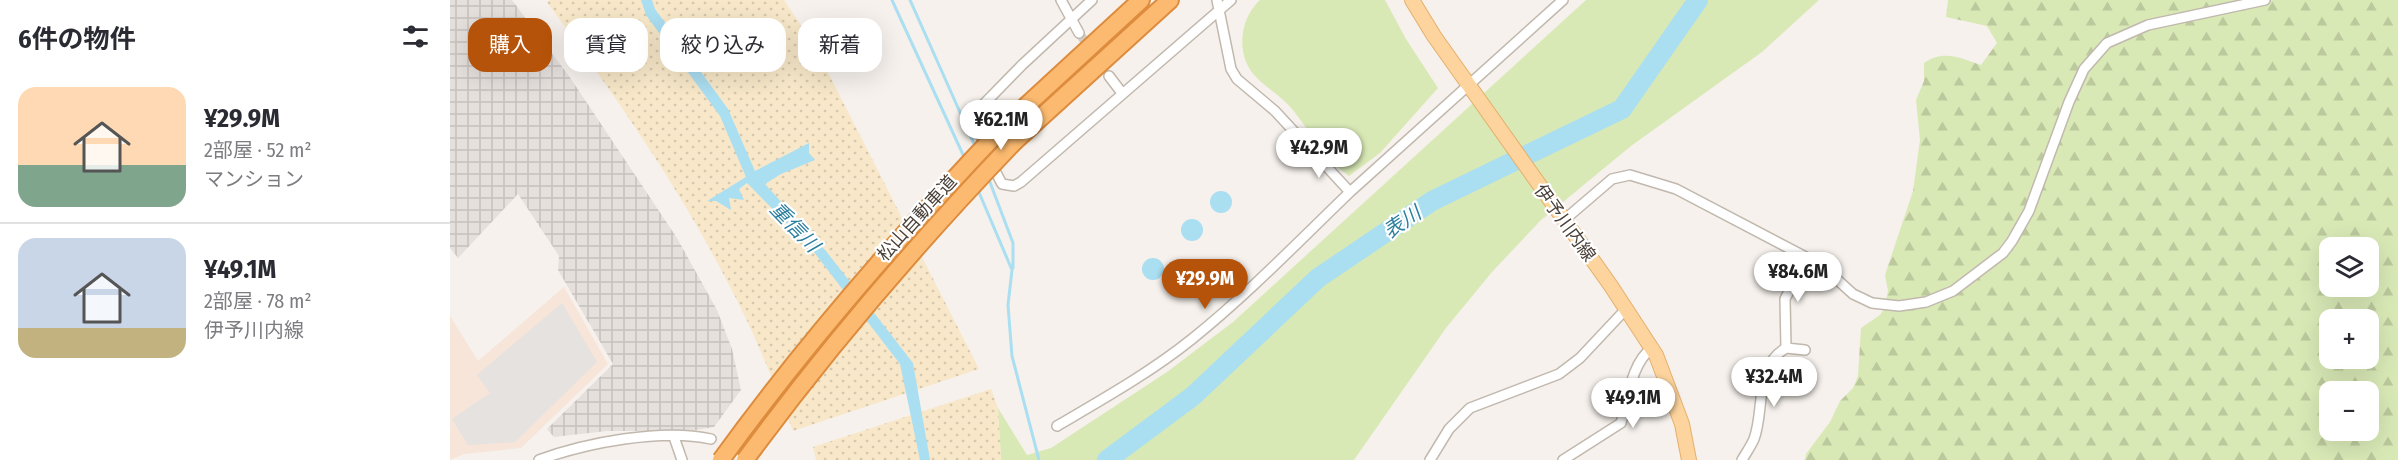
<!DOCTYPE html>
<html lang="ja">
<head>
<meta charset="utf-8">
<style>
  body { margin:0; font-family:"Fira Sans Condensed","Noto Sans JP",sans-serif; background:#f7f7f7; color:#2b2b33; height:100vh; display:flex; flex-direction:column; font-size:22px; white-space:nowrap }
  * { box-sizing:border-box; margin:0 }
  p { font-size:20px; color:#7c7c81 }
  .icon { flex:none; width:33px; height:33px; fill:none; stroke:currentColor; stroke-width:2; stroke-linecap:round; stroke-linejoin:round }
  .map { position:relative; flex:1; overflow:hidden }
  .panel { display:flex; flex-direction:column; background:#fff; width:450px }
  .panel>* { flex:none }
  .banner { position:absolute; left:18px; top:18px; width:570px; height:54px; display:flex; gap:12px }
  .fabs { position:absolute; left:1869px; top:237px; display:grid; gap:12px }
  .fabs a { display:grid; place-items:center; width:60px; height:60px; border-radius:12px; background:#fff; box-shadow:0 6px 24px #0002; font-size:30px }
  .price { position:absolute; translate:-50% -51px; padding:0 14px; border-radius:21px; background:#fff; color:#222; font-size:20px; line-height:39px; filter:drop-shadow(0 2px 3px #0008) }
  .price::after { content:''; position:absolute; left:50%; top:36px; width:18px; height:14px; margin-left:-9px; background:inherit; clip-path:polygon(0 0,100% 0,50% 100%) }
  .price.on { background:#b45309; color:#fff }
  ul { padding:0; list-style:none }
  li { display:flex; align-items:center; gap:18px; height:150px; padding:0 18px }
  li+li { border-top:2px solid #e1e1e2 }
  li span { display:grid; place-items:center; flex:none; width:168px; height:120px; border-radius:18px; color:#555 }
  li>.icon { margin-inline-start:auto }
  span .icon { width:72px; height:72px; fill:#fffc; stroke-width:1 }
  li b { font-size:26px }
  h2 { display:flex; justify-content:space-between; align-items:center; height:72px; padding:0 18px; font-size:26px }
  .tag { padding:0 21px; border-radius:18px; background:#fff; box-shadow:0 6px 24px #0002; font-size:21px; line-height:54px }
  .tag.on { background:#b45309; color:#fff }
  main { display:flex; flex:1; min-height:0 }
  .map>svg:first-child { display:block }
  .commercial { fill:#f6e5d8 }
  .industrial { fill:url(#industrial-grid) }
  .green { fill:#d9e9b6 }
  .forest { fill:url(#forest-firs); fill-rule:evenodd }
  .sand { fill:url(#sand-dots) }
  .parking { fill:#e5e2e0 }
  .water { fill:#aadef1 }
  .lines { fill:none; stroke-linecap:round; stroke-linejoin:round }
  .stream { stroke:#aadef1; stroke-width:3 }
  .river { stroke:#aadef1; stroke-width:20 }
  .street-tunnel { stroke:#d4cec8; stroke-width:9; stroke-dasharray:9 4.5; stroke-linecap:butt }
  .street-casing { stroke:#c1b8ae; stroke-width:12 }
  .primary-casing { stroke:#e4af6c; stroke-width:16 }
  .highway-casing { stroke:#dd8c3e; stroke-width:20 }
  .street { stroke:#fff; stroke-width:9 }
  .primary { stroke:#fdd49d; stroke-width:14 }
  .highway { stroke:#fcba70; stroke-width:16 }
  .highway-bridge-casing { stroke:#dd8c3e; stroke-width:20; stroke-linecap:butt }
  .highway-bridge { stroke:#fcba70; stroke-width:16 }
  .labels { text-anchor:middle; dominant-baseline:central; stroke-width:4.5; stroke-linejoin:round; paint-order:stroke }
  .street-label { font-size:18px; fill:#4a4139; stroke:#fff }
  .water-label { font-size:20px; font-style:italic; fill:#2c7f9e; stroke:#fff }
</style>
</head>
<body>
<main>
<section class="panel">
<h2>6件の物件<svg class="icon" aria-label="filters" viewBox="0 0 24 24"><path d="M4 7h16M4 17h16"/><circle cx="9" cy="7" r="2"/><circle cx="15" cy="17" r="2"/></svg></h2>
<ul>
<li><span style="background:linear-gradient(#ffd9b3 65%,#7fa58c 0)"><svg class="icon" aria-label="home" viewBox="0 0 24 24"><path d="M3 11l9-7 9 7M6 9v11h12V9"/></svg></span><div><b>¥29.9M</b><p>2部屋 · 52 m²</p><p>マンション</p></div></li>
<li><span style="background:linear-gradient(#c9d6e8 75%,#c2b280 0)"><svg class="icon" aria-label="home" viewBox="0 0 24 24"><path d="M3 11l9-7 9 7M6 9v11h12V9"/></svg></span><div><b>¥49.1M</b><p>2部屋 · 78 m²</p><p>伊予川内線</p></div></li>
</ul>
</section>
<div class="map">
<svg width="1948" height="460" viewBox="0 0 1948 460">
  <defs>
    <pattern id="industrial-grid" width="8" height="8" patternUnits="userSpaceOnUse" patternTransform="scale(1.5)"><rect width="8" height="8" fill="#e6e0dd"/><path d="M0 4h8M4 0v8" fill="none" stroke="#c7c1be"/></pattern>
    <pattern id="forest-firs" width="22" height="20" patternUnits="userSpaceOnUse" patternTransform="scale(1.5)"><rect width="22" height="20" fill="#d9e9b6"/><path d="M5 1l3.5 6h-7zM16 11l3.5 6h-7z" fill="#bcc99d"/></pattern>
    <pattern id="sand-dots" width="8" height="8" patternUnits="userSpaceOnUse" patternTransform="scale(1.5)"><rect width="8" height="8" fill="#f8e8c9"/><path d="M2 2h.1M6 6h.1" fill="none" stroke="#d6c8ad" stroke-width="1.8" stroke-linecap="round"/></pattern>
  </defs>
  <rect width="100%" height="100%" fill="#f6f1ec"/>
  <path class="commercial" d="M114,287L158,364L71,448L14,454L0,460V316L28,361Z"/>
  <path class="industrial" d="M0,0H62L119,76L227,238L267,310L282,349L291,390L264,427L241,431H157L104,437L97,429L163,364L108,270L109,256L68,194L8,258L0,248Z"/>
  <path class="green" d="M810,0H935L956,39L988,88L930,153L899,176C876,160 859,130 842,109C832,97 818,89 807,78C785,57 789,19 810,0Z
    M1136,0H1369L1312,52L1181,146L1090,221L1042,272L996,328L904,460H551L548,408L577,455L601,448L717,372L783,322Z"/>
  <path class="forest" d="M1498,0H1948V460H1355L1356,454L1380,422L1390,401L1403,388L1408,376L1411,328L1430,315L1434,309L1438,291L1435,275L1463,191L1470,140L1466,100L1474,81V63C1492,49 1511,58 1531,65L1547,43L1537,26L1496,17ZM1880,248H1918V286H1880ZM1880,320H1918V358H1880ZM1880,392H1918V430H1880Z"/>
  <path class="sand" d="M100,0H334L364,45L529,369L343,431C323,380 303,329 277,281C226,182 162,92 97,2Z
    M541,389L548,408L551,460H366L363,447Z"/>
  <path class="parking" d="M112,303L147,362L65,442L18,445L2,419L40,393L27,375Z"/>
  <path class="water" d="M191,0H202L205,9L278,109L305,171L359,143V153L365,160L331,174L315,184L376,251L463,363L480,460H470L450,364L360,247L297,183L289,189L294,200L279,198L281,210L266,201H257L296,177L270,116L196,15Z
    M760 202a11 11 0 1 1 22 0a11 11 0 1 1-22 0Z
    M731 230a11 11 0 1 1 22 0a11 11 0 1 1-22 0Z
    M692 269a11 11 0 1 1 22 0a11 11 0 1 1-22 0Z"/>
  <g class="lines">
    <path class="stream" d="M442,0L515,159
      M460,0L525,146
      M538,177L563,243V268
      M528,190L562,270L558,305L562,356L589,460"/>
    <path class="river" d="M657,460L743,396L868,278L982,201L1172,109L1248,0"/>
    <path class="street-tunnel" d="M629,33L652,65"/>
    <defs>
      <path id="street" d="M611,0L629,33
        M767,0L781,69L787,79L825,111L900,192L1113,0
        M659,76L672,93
        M536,150L524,118L527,111L572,65L642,0
        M541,163L552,184L564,186L571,182L781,0
        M1113,221L1162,179L1180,175L1226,189L1371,265L1403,294L1422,303L1449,306L1476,302L1503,291L1553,253L1562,241L1579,211L1619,102L1634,69L1657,43L1698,25L1815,0
        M1336,348L1335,299L1356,258
        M607,426C653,399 701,372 742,339C798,294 848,242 900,192
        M224,437L232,460
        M89,460C135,443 212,428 261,439
        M980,460L999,429L1020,408L1109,374L1130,358L1176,309
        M1113,460L1171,423C1178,400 1181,363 1202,348
        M1292,460C1296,453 1301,446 1304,439C1315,410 1304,366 1336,348L1355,350"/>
      <path id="primary" d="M962,0L984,36L1161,286L1206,355L1232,424L1239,460"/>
      <path id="highway" d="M553,127L691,0
        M565,141L720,0"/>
    </defs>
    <use href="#street" class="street-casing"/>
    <use href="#primary" class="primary-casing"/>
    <use href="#highway" class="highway-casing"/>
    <use href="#street" class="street"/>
    <use href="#primary" class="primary"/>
    <use href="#highway" class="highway"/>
    <defs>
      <path id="highway-bridge" d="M271,460C357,341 452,233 553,127
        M295,460C378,347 468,242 565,141"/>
    </defs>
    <use href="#highway-bridge" class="highway-bridge-casing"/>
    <use href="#highway-bridge" class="highway-bridge"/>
  </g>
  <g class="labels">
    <g class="street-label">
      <text transform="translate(467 218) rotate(-48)">松山自動車道</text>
      <text transform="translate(1115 223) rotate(54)">伊予川内線</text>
    </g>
    <g class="water-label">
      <text transform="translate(952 222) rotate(-34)">表川</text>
      <text transform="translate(345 227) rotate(46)">重信川</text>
    </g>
  </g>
</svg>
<div class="fabs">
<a><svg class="icon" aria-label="layers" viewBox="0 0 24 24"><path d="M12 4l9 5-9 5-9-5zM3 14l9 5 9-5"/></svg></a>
<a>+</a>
<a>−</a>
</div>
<b class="price" style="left:551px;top:151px">¥62.1M</b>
<b class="price" style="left:869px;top:179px">¥42.9M</b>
<b class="price" style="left:1348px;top:303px">¥84.6M</b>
<b class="price on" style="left:755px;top:310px">¥29.9M</b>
<b class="price" style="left:1324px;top:408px">¥32.4M</b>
<b class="price" style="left:1183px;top:429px">¥49.1M</b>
<div class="banner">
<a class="tag on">購入</a>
<a class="tag">賃貸</a>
<a class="tag">絞り込み</a>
<a class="tag">新着</a>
</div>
</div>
</main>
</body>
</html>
